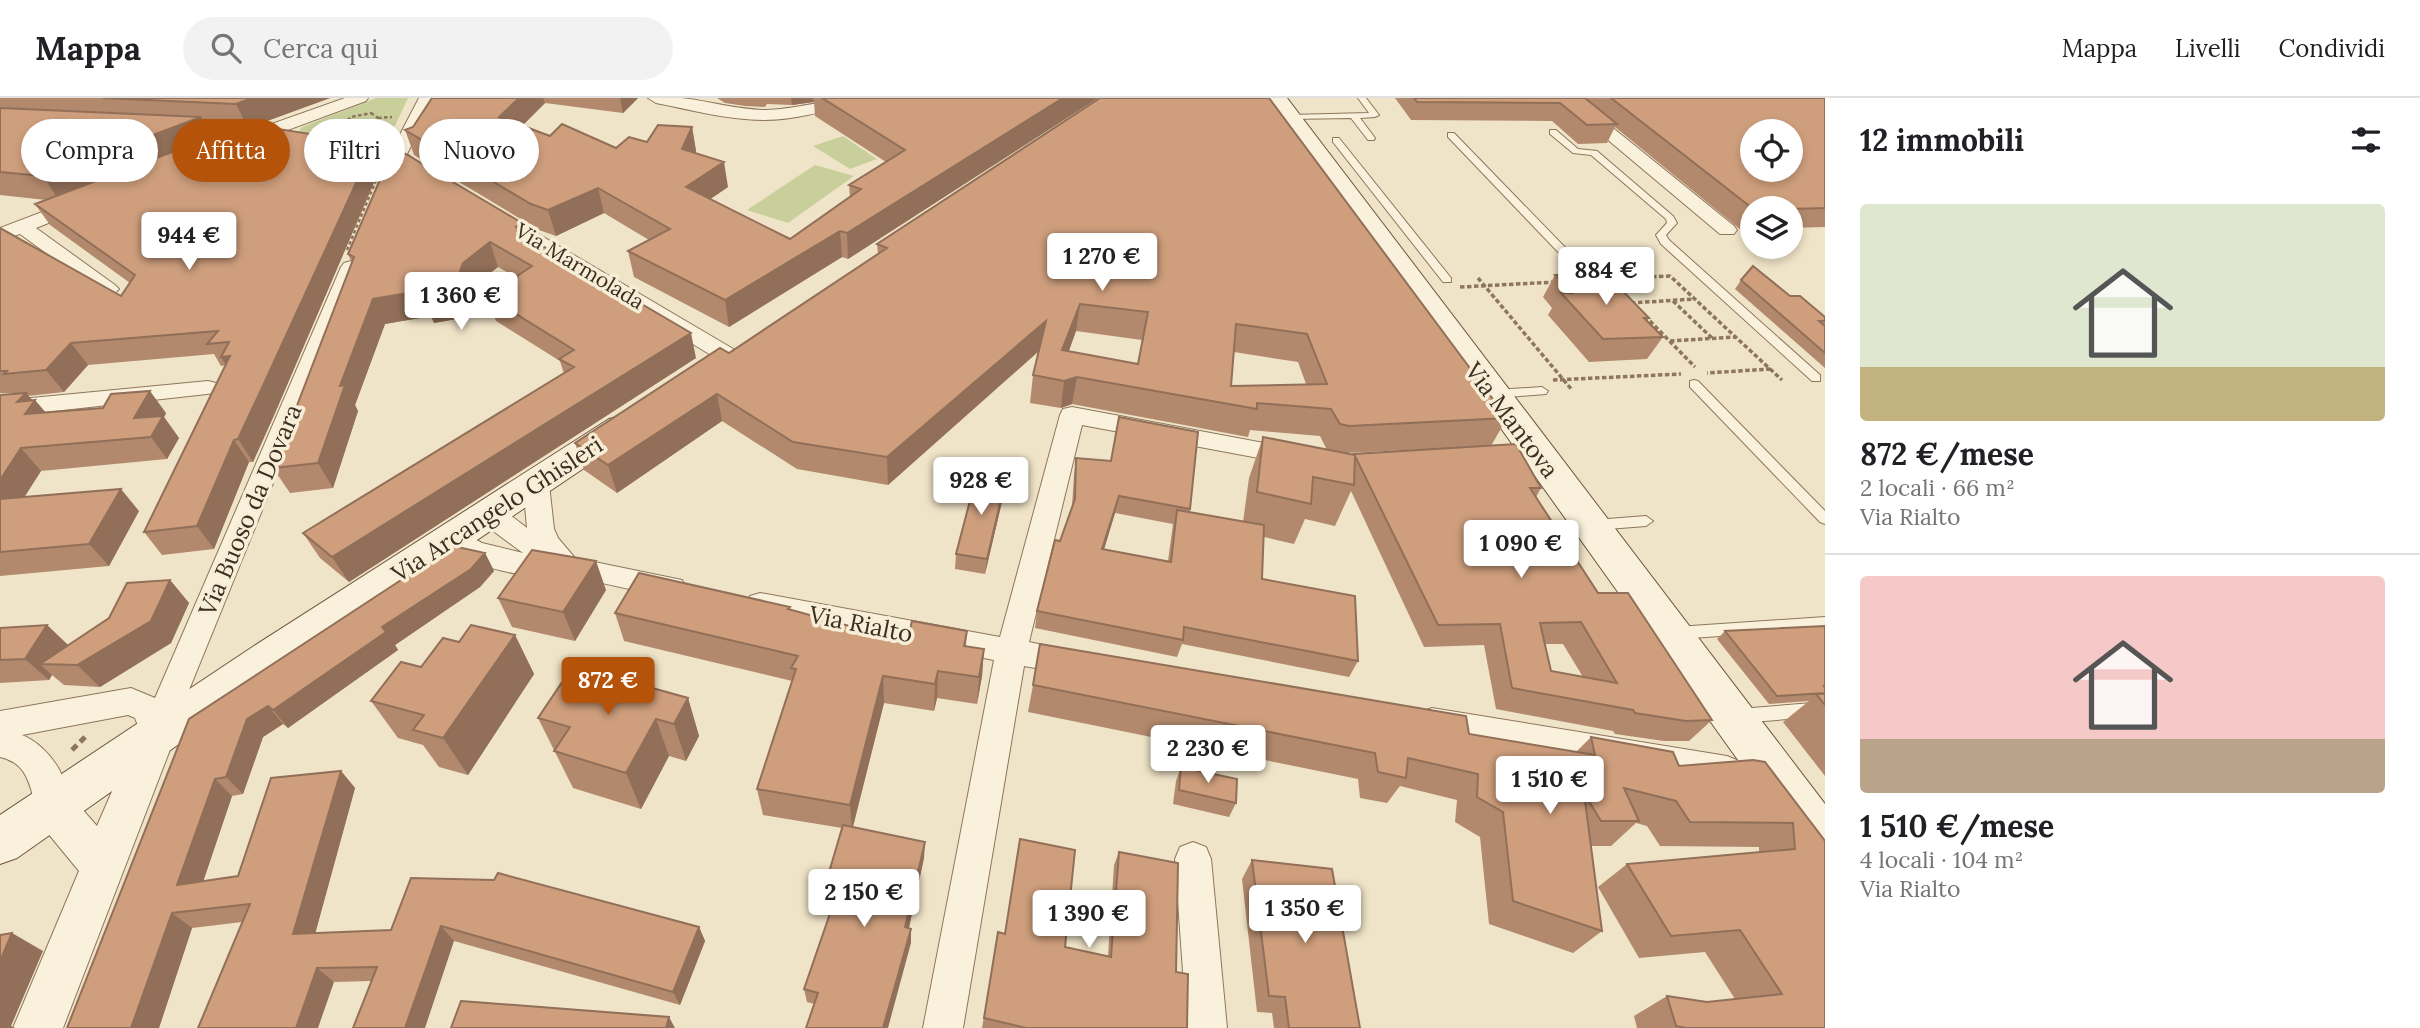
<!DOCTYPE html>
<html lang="it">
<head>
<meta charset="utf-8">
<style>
  body { margin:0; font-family:Lora,serif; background:#f2f2f2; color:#202124; height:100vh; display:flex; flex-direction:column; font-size:26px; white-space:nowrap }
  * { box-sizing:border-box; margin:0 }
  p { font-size:23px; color:#757577 }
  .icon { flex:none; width:38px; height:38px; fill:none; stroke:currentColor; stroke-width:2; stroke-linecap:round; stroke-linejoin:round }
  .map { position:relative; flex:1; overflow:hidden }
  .panel { display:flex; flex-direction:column; background:#fff; width:595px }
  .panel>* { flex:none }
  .hud { position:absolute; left:21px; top:21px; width:665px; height:63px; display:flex; gap:14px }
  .controls { position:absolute; left:1740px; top:21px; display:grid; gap:14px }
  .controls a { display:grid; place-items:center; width:63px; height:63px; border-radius:50%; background:#fff; box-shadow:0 4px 10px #0003; font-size:35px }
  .price { position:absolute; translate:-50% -60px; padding:0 16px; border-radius:7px; background:#fff; color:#222; font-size:23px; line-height:46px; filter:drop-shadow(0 2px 4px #0008) }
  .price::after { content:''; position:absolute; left:50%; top:42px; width:21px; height:16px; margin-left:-10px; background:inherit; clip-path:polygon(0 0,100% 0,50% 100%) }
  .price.selected { background:#b45309; color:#fff }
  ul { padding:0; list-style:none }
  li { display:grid; align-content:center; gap:14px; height:371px; padding:0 35px }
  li+li { border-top:2px solid #e0e0e0 }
  li span { display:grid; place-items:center; height:217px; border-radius:7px; color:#555 }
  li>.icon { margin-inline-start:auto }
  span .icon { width:126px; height:126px; fill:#fffc; stroke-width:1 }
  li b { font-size:30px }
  h2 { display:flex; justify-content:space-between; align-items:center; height:84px; padding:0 35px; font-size:30px }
  .chip { padding:0 24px; border-radius:32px; background:#fff; box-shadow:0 4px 10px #0003; font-size:24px; line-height:63px }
  .chip.selected { background:#b45309; color:#fff }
  header { display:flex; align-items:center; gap:42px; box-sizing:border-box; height:98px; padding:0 35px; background:#fff; border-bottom:2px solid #e0e0e0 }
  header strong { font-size:33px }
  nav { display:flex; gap:38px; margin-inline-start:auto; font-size:24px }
  .search { width:490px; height:63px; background:#f2f2f2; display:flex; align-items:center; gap:18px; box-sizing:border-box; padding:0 24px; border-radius:38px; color:#757577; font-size:26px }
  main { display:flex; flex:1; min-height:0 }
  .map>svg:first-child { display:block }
  .green { fill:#c9cf9b }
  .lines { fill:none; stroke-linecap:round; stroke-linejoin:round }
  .service-casing { stroke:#8d765c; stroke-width:2 }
  .minor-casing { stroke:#8d765c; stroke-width:2 }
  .tertiary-casing { stroke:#8d765c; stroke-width:2 }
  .secondary-casing { stroke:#6f573f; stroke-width:2 }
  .path-far2 { stroke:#8d765c; stroke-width:2.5; stroke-dasharray:3.5 2.5; stroke-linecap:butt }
  .path-far1 { stroke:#8d765c; stroke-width:3.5; stroke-dasharray:4.5 2.5; stroke-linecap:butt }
  .path { stroke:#8d765c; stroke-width:5; stroke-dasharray:7 4.5; stroke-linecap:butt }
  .service { fill:#faf1dc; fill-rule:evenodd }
  .minor { fill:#faf1dc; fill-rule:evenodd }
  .tertiary { fill:#faf1dc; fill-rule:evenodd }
  .secondary { fill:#faf1dc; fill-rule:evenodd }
  .wall { fill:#b2896c; fill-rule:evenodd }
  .shaded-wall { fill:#916f58 }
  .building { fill:#cf9f7d; stroke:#916f58; stroke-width:2; fill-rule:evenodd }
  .labels { text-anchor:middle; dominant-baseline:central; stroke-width:7; stroke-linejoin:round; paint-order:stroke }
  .far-street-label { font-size:21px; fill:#3d2e20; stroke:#f7eed8 }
  .street-label { font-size:24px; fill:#3d2e20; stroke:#f7eed8 }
</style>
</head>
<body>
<header>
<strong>Mappa</strong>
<div class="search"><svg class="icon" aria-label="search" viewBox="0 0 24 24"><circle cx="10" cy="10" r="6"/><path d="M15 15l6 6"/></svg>Cerca qui</div>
<nav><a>Mappa</a><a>Livelli</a><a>Condividi</a></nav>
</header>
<main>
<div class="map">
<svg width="1825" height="930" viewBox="0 0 1825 930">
  <rect width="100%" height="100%" fill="#f0e4c8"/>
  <path class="green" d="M376,0H408C402,12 396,29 387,39C374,52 319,39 301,37L299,33L302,29Z
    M843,38L877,61L850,71L813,48Z
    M815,67L854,78L788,125L747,112Z"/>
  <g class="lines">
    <defs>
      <path id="service" d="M1358,0H1366L1379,17L1375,19L1360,20L1375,40L1374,42H1368L1351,20L1290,21L1286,19L1290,17L1369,15Z
        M1550,32H1556L1578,51L1597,53L1673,118L1677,125L1666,137L1669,142L1820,277V283H1812L1661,146L1656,137L1667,125L1666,121L1591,57L1573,55L1550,36Z
        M1448,35H1454L1589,174V178H1581L1448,39Z
        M1333,40H1339L1451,180V184H1443L1333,44Z
        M1694,282L1698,283L1825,413V426L1820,424L1690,289V283Z
        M1542,289L1548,293L1546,296L1495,300L1489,296L1495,292Z
        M1646,418L1653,423L1646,428L1595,432L1588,427L1595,422Z
        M1825,519V531L1676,541L1671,539L1669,535L1671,531L1676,529Z
        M1825,604V618L1739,625L1733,623L1731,618L1733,613L1739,611Z"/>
      <path id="minor" d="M345,0H368L366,3L247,47H235L232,43L235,39Z
        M419,0H435L407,56L432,74L429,78H417L400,67H389L386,63L388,60C371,49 343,59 329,46L338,41L394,48Z
        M648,0C659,0 670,0 681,0C710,3 737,12 766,12C799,11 830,0 863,0L861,3C829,12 797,22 764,22C728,22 692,12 656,5Z
        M1558,0H1576L1734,128L1737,132L1734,136H1720Z
        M79,100L88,106L86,110L36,130L115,187L119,191L115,195H101L20,136L0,143V130Z
        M494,110L735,252L738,257L735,262H719L487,120L484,116Z
        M351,163L358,165L361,169L167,646L156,650L145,646L135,620L128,617L22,637C50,648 78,689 64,719L52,724L40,719C29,694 32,666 0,659V613L131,590L155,600L341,169L344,165Z
        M208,283L216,285L220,290L216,295L0,319V303Z
        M1072,309L1296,351L1305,353L1309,359L1305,365L1296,367L1082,327L1029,544L1085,556L1089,565L1085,574L1074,577L1024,568L963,930H923L994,562L760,517L750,514L745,506L750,498L760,495L1000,539L1060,317L1063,311Z
        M536,377L545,380L549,386L554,431L558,440L575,460L682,482L686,490L682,498L672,501C638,494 600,482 565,480C558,479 551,481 544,480C516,477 455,466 440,440L444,433L454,430L482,445L523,455L481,424L477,417L481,410C499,405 512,419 527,430L523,386L527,380Z
        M1432,610L1727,658L1739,663L1744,673L1739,683L1727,688L1432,638L1421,634L1416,624L1421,614Z
        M1193,744L1206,749L1211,761L1227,930H1187L1175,761L1180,749Z"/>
      <path id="tertiary" d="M156,619L170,624L176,636L63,930H13L79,773L37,722L31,708L37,694L52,689L67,694L97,728L142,624Z"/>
      <path id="secondary" d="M1265,0H1287L1825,706V766L1808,760Z
        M621,318L633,321L638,329L633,337L284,572L17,760L0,766V717L254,548L609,321Z"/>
    </defs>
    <use href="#service" class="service-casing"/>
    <use href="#minor" class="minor-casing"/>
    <use href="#tertiary" class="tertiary-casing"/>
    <use href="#secondary" class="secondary-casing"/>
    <path class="path-far2" d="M371,15L378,20C368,29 357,31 345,25L351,19Z
      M378,20L392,19
      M347,152L380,73"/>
    <path class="path-far1" d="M1478,180L1572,292
      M1603,181L1670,178L1770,271L1707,275
      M1608,181L1621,195
      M1460,189L1556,184
      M1673,203L1712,240
      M1631,205L1694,201
      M1645,218L1695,269
      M1670,243L1735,239
      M1770,271L1782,282
      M1553,282L1681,276"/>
    <path class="path" d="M72,652L86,638"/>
    <use href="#service" class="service"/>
    <use href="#minor" class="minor"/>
    <use href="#tertiary" class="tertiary"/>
    <use href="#secondary" class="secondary"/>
  </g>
  <path class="wall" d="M0,0H330L256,27L382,66L275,315L253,364H249L214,451L162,457L144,434L226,267L221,268L214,256L88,267L64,294L28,298L46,315H166L164,319L179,340L167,361L41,373L24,399L139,413L109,468L0,478V297L20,295H0V130L121,198L130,185L50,127L35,106L46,102L0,97ZM206,28L217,29L236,30L212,39Z
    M432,0H638L623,15L545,5L523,27L550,38L616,50L647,44L692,29L696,53V55L728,89L710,101L790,141L850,99L849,87L886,64L815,18L814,4L792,7L767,6L765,9L745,8L725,5L717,0H1098L848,161L842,159L729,229L634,179L628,153L649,142L604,115L556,138L539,132L414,57L405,32L413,29Z
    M1100,0L1507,320L1491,348L1345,355L1541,390L1536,399L1598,495L1712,622L1689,643H1664L1615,636L1613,633L1496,611L1484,547L1424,549L1351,393L1335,428L1305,421L1294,446L1264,439L1262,481L1358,563L1349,579L1182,546L1177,559L1035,530L1037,513L1072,408L1074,377L1076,360L1190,411V414L1243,424L1249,380L1263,339L1327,352L1320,338L1250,332L1248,339L1072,306L1061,310L1030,305L1033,277L1038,254L888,387L797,371L722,323L617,395L584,372L575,345L729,255L878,156L877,146ZM1076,233L1142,242L1138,266L1069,253ZM1234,254L1298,264L1306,286L1231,288ZM1115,415L1173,426L1168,463L1104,451ZM1545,546H1563L1583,579L1551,573Z
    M1395,0H1825V129L1790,130V110H1752V131L1741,132L1615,29L1607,45L1578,46L1552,23L1411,22Z
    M522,125L526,139L696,260L349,484L320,460L303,435L564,276L560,263L496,223L487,198L516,179L498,169L472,189L462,220L434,225L431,218L385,226L355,307L358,313L333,390L290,395L273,370L352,165L348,156Z
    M1555,177L1615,191L1649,220L1647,223L1663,239L1647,261L1589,264L1548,217L1552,210L1543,199Z
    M1741,182L1790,198L1825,219V270L1735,191Z
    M1004,395L985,476L955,471L956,456Z
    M485,455L494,473L480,489L395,547L398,552L288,630L283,626L263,639L243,696L232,698L203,783L238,778L341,673L355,690L315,835L391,832L411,780L699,829L705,843L680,907L454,843L371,883L334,884L242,824L192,830L159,930L189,621Z
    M170,482L189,505L171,545L100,589L64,587L52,577L49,582L0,585V530L47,527L68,547Z
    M606,492L575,543L512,529L498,500Z
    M790,512L907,544L967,533L966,548L984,551L982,578L977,606L937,600L934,613L884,605L853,729L924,760L909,830L911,831V845L814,906L807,904L804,891L830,814L824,812L822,798L842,730L763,717L757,691L792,583L624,543L615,515Z
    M1825,528V678L1783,624L1809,603L1769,606L1717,541L1725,533Z
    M515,537L534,576L468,677L439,669L423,647L398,640L371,603L459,544Z
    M1033,587L1469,636L1576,654L1591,639L1679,668L1753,662L1825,743V930H1637L1634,918L1667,898L1707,904L1735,901L1705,854L1639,860L1598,789L1627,766L1759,754V749L1660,748L1647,728L1636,725L1611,748H1591L1602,833L1573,855L1489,826L1480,739L1455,724L1457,702L1400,688L1387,705L1360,700L1358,681L1028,614Z
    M688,600L699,638L686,663L669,658L641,711L573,690L538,620Z
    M1181,669L1236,705L1229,719L1173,706L1176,683Z
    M1119,754L1176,874L1187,930H982L998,834L1108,858L1114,767Z
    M1252,762L1360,930H1274L1272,915L1257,914L1242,781Z"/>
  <path class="shaded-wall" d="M252,0H330L248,30L236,6Z
    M519,0H543L545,5L507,43L499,19Z
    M620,0H638L623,15Z
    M791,0H813L814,4L792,7Z
    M1063,0H1098L848,161L847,135Z
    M201,19L215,44L60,104L43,78Z
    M692,29L696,53L686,76L682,51Z
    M374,46L382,66L275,315L253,364L238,341Z
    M724,64L728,89L690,115L686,89Z
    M598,90L604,115L556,138L548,112Z
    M522,125L529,149L525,158L516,129Z
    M840,133L842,159L729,229L725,202Z
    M490,144L498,169L472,189L462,220L434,225L431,218L385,226L355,307L358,313L333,390L318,365L340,288L373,201Z
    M1080,206L1076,233L1059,279L1062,252Z
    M1046,223L1042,250L888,387L887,359Z
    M691,235L696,260L349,484L332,459Z
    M71,245L88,267L64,294L46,272Z
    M230,258L235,282L221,259Z
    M1077,279L1072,306L1061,310L1064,283Z
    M150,293L166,315L164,319L179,340L167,361L151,339L134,320Z
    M26,295L34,304L35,302L54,324L25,316L17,304Z
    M717,296L722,323L617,395L608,367Z
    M234,342L249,364L214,451L197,428Z
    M21,350L41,373L8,425L0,417V382Z
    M1006,380L1004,395L985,476L987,461Z
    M121,391L139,413L109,468L89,446Z
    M1119,398L1115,415L1099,468L1102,451Z
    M485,455L494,473L480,489L395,547L398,552L288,630L273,612L382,529Z
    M596,463L606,492L575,543L563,514Z
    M170,482L189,505L171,545L100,589L77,567Z
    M47,527L70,549L40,566L52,577L49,582L25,561Z
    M515,537L534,576L468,677L443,640Z
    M984,551L982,578L977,606L979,579Z
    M938,573L937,600L934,613L935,586Z
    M883,578L884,605L852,732L850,707Z
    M688,600L699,638L686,663L674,626Z
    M268,608L283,626L263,639L243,696L226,679L247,621Z
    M656,621L669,658L641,711L626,675Z
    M341,673L355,690L311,851L293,836Z
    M215,681L232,698L197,802L177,787Z
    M925,744L924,760L906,843L905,829Z
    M172,815L192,830L159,930H131Z
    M441,828L454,843L425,930H405Z
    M699,829L705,843L680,907L673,894Z
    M911,831V845L888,930H883Z
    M12,835L43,853L11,928L15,930H0V863Z
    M317,870L334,884L318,930H296Z
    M669,919L675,930H666Z"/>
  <path class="building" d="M103,0H252L236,6Z
    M432,0H519L499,19L550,38L562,26L616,50L629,39L647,44L658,27L692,29L682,51L724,64L686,89L790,141L861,91L849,87L905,52L822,0H1063L847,135L840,133L725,202L628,153L670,131L598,90L548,112L531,106L405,32L413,29Z
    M1100,0H1269L1507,320L1349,328L1340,326L1331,311L1257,305V311L1077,279L1064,283L1033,277L1046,223L887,359L793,344L717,296L608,367L575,345L720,250L729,255L887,150L877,146ZM1080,206L1148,214L1138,266L1062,252ZM1236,226L1307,236L1327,286L1231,288Z
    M1414,0H1585L1617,26L1587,27L1560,5L1417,4Z
    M1611,0H1825V110L1790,111L1752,110ZM1752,33H1790V72H1752Z
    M0,10L201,19L43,78L0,74Z
    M246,26L374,46L261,292L238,341L234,342L197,428L144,434L230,258L221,259L229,244L207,246L218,233L71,245L46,272L4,276L7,273H0V130L121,198L135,177L35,106Z
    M394,49L522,125L516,129L518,130L517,133L691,235L332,459L303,435L574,269L559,261L574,252L487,198L532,168L490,144L463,165L452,195L423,200L426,192L373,201L340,288L345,287L318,365L273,370L354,159L348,156Z
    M1753,168L1790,198H1800L1825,219V223H1819L1825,228V255L1741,182Z
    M1599,174L1615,191L1620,190L1649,220H1644L1663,239L1603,241L1561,195H1572L1555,177Z
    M150,293L134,320L163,318L151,339L21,350L0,382V297L26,295L17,304L35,302L25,316L103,310L111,296Z
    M1119,319L1198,334L1190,411L1119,398L1102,451L1171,464L1177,412L1264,427L1262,481L1355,498L1358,563L1184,529L1183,542L1037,513L1055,442L1060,443L1075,401L1076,360L1111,363Z
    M1263,339L1355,357L1354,387L1313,379L1311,406L1257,394Z
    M1516,346L1541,390H1530L1598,495H1628L1712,622L1686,623L1635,615L1633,612L1512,590L1500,526L1438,527L1354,356ZM1581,524L1617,585L1551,573L1540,525Z
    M977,376L1006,380L987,461L956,456Z
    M121,391L89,446L0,454V401Z
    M453,448L485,455L471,471L382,529L386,534L273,612L268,608L247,621L226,679L215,681L177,787L238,778L271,680L341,673L293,836L391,832L411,780L494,782L498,775L699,829L673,894L441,828L405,930H353L377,869L317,870L296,930H198L250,806L172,815L131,930H67L189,621Z
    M532,452L596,463L563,514L498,500Z
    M639,475L790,509L788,511L907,544L912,523L967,533L964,548L984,551L979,579L938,573L935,586L883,578L850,707L757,691L796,571L791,570L798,558L615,515Z
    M170,482L151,523L77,567L40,566L109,520L127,485Z
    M47,527L25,561L0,562V530Z
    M471,527L515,537L443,640L413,632L424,617L371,603L401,564L421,569L443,540L459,544Z
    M1825,528V588H1824L1825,590V595L1777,598L1725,533Z
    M1040,546L1466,618L1469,636L1595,657L1591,639L1673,654L1679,668L1753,662L1765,664L1825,743V930H1686L1676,928L1667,898L1707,904L1782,896L1740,832L1671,838L1627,766L1795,751L1793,725L1690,724L1676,703L1624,690L1639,723H1601L1584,695L1602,833L1513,803L1503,714L1477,699L1478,676L1408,660L1406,680L1378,674L1375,655L1033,587Z
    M573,568L688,600L674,626L656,621L626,675L554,653L570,629L538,620Z
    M1816,596H1825V607Z
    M1181,669L1237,681L1236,705L1179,692Z
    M843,727L925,744L905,829L911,831L883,930H806L818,895L804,891L835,801L822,798Z
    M1020,741L1075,752L1065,849L1111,859L1119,754L1178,765L1176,874L1188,876L1187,930H1026L984,920L998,834L1005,836Z
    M1252,762L1332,771L1360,930H1289L1285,899L1269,898Z
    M12,835L0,863V837Z
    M461,903L669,919L666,930H451Z"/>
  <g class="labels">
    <g class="far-street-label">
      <text transform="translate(580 168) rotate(31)">Via Marmolada</text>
    </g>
    <g class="street-label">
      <text transform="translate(1512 322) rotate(53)">Via Mantova</text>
      <text transform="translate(497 411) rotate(-33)">Via Arcangelo Ghisleri</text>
      <text transform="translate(250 412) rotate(-67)">Via Buoso da Dovara</text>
      <text transform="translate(861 526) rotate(11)">Via Rialto</text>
    </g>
  </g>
</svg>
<div class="controls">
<a><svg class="icon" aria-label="locate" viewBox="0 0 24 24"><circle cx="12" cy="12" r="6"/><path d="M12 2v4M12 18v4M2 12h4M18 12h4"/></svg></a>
<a><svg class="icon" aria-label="layers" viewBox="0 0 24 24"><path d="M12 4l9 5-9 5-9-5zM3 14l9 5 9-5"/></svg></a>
</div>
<b class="price" style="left:189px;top:174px">944 €</b>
<b class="price" style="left:1102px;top:195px">1 270 €</b>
<b class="price" style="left:1606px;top:209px">884 €</b>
<b class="price" style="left:461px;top:234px">1 360 €</b>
<b class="price" style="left:981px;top:419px">928 €</b>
<b class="price" style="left:1521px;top:482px">1 090 €</b>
<b class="price selected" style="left:608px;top:619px">872 €</b>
<b class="price" style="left:1208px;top:687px">2 230 €</b>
<b class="price" style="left:1550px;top:718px">1 510 €</b>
<b class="price" style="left:864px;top:831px">2 150 €</b>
<b class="price" style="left:1305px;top:847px">1 350 €</b>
<b class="price" style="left:1089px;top:852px">1 390 €</b>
<div class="hud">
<a class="chip">Compra</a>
<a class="chip selected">Affitta</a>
<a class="chip">Filtri</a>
<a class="chip">Nuovo</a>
</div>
</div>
<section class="panel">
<h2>12 immobili<svg class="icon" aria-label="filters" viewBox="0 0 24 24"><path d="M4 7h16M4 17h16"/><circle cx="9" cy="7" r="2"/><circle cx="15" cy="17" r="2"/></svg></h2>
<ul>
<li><span style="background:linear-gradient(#dfe7d0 75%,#c2b280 0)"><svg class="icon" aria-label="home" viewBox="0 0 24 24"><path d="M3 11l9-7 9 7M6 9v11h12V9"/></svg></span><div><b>872 €/mese</b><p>2 locali · 66 m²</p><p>Via Rialto</p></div></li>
<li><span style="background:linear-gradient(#f6c9c9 75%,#b9a48a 0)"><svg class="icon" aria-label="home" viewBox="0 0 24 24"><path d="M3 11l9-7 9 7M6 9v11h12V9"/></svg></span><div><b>1 510 €/mese</b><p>4 locali · 104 m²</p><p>Via Rialto</p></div></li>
</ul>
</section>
</main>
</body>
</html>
